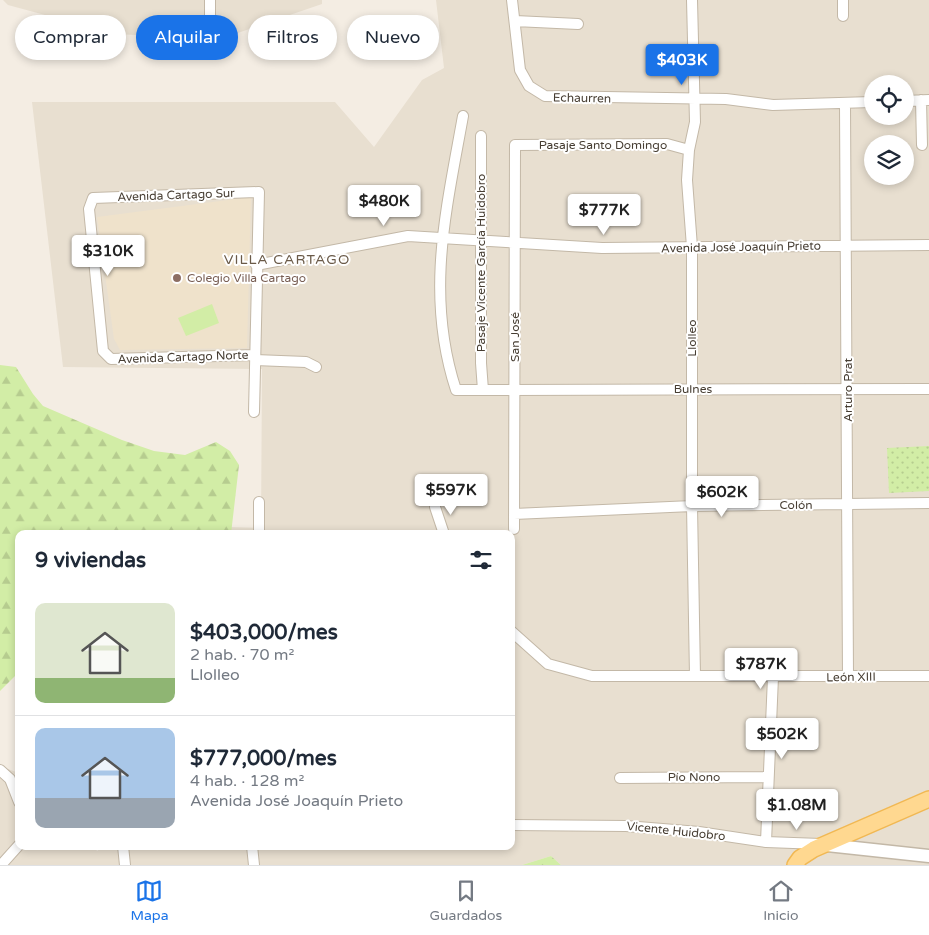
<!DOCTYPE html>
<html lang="es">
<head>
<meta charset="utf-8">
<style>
  body { margin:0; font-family:"Varela Round",sans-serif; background:#f2f2f3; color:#1f2937; height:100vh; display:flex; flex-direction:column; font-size:19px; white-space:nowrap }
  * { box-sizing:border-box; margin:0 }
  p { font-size:16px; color:#747a83 }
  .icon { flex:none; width:28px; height:28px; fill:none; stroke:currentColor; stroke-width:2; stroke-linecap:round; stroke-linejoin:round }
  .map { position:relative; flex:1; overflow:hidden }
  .drawer { position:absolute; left:15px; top:530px; width:500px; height:320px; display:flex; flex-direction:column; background:#fff; border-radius:10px; box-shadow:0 2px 8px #0003 }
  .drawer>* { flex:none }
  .guide { position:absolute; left:15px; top:15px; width:500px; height:45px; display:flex; gap:10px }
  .buttons { position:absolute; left:864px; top:75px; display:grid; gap:10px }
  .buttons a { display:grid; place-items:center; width:50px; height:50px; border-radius:50%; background:#fff; box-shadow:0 2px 8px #0003; font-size:25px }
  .price { position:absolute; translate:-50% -42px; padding:0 11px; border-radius:5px; background:#fff; color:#222; font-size:16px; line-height:32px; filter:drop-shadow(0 1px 2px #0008) }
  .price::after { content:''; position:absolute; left:50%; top:30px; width:15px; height:11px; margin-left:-8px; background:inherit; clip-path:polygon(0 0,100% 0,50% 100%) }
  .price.active { background:#1a73e8; color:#fff }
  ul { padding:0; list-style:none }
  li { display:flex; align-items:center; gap:15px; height:125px; padding:0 20px }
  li+li { border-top:1px solid #e0e1e3 }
  li span { display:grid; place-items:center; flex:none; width:140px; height:100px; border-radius:10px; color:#555 }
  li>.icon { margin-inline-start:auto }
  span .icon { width:60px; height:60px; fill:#fffc; stroke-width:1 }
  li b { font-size:21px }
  h2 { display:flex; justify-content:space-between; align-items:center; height:60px; padding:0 20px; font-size:21px }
  .tag { padding:0 18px; border-radius:22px; background:#fff; box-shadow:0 2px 8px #0003; font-size:18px; line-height:45px }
  .tag.active { background:#1a73e8; color:#fff }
  .dock { display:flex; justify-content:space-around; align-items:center; height:70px; border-top:1px solid #e0e1e3; background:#fff; font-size:14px; color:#747a83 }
  .dock a { display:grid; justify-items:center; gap:2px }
  .dock .active { color:#1a73e8 }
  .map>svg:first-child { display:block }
  .residential { fill:#e8dfd0; fill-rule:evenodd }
  .education { fill:#efe2cb }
  .green { fill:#d2eda6 }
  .forest { fill:url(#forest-firs) }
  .garden { fill:url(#garden-dots) }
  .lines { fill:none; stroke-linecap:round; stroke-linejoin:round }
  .minor-casing { stroke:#c3b8a7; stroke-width:12 }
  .tertiary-casing { stroke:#c3b8a7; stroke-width:15 }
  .primary-casing { stroke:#f1b853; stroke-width:18 }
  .minor { stroke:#fff; stroke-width:10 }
  .tertiary { stroke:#fff; stroke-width:12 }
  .primary { stroke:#ffd890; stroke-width:15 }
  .education-dot { fill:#8d6e63; stroke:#fff; stroke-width:2 }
  .labels { text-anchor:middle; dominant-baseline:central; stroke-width:4; stroke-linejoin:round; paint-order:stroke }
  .street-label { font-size:12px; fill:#463d32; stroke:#fff }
  .education-label { font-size:12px; fill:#785e54; stroke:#fff; text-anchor:start }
  .neighbourhood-label { font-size:14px; letter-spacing:1px; fill:#6a5a48; stroke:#fff }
</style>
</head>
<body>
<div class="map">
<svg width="929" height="865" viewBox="0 0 929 865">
  <defs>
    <pattern id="forest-firs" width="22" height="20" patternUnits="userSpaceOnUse" patternTransform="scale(1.25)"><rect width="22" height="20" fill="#d2eda6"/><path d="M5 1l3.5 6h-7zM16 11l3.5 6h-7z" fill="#b6cc8f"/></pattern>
    <pattern id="garden-dots" width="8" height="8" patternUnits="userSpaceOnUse" patternTransform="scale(1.25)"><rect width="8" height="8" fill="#d2eda6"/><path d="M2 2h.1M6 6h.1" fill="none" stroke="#b6cc8f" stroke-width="1.8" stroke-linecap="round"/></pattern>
  </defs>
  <rect width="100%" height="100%" fill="#f4ede3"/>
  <path class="residential" d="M3,0H322V4L220,39L115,34L8,5Z
    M436,0H929V865H561L551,856L522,865H0V766L16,772L19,776V846H87L98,851L99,846H511V534H45L43,522L261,528L262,369L63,367L32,102H335L374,147L422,80L444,68ZM872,84H905V116H872ZM872,144H905V176H872Z"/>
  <path class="education" d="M251,197L247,348L120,350L114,339L97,217Z"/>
  <path class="green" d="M212,304L219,323L186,336L178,318Z"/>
  <path class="forest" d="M0,365L16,367L33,394L43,406L122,440L154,451L185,455L216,442L230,451L239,465L231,534H19V672L0,691Z
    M551,856L561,865H522Z"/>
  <path class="garden" d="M929,446V491L889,493L887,448Z"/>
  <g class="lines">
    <defs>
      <path id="minor" d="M512,0L520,70L529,86L545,96L726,99L773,105L872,102
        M692,0L695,122L689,150L687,180L692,247V506L695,676
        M843,0V16
        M210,17V0
        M515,21L578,24
        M921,100L922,145
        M905,101L929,100
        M845,104L848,677
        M463,116C446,211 425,295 456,390L929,389
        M481,136V363L483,390
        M256,265L408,236L602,248L929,245
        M255,360L306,362L316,367
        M254,412L259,192L93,198L89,209L103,351L111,359L255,355
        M435,507L444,534
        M514,514L692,506L929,503
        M514,529L515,145L667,144L689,150
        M259,534V502
        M511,631L548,664L592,676H929
        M0,770L10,779L19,802
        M620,778L768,777
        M511,825L626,826L699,832L766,842L821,844
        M766,842L773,677
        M123,846L125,865
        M252,846L254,865
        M1,865L19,845"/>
      <path id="tertiary" d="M827,845L929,856"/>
      <path id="primary" d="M795,865L800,858L814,849L929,799"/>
    </defs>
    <use href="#minor" class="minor-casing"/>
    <use href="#tertiary" class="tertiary-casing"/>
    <use href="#primary" class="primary-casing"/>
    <use href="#minor" class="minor"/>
    <use href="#tertiary" class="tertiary"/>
    <use href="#primary" class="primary"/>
  </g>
  <circle class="education-dot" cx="177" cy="278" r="5"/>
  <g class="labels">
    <g class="street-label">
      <text transform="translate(582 98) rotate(1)">Echaurren</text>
      <text x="603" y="145">Pasaje Santo Domingo</text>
      <text transform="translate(176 195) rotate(-2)">Avenida Cartago Sur</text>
      <text transform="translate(741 247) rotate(-1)">Avenida José Joaquín Prieto</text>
      <text transform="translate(481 263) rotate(-90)">Pasaje Vicente García Huidobro</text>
      <text transform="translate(515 337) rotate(-90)">San José</text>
      <text transform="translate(692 338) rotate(-90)">Llolleo</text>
      <text transform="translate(183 357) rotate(-2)">Avenida Cartago Norte</text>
      <text x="693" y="389">Bulnes</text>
      <text transform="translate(848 390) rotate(-90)">Arturo Prat</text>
      <text x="796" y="505">Colón</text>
      <text transform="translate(851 677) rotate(-1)">León XIII</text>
      <text x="694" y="777">Pío Nono</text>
      <text transform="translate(676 831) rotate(6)">Vicente Huidobro</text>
    </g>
    <g class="education-label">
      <text x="187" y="278">Colegio Villa Cartago</text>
    </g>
    <g class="neighbourhood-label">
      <text x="287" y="259">VILLA CARTAGO</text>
    </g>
  </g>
</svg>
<div class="buttons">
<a><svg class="icon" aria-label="locate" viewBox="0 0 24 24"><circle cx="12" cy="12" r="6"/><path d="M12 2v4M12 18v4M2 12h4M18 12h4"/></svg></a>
<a><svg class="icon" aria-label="layers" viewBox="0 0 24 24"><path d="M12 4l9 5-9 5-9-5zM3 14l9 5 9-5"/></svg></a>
</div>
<b class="price active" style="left:682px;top:86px">$403K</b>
<b class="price" style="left:384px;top:227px">$480K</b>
<b class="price" style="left:604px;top:236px">$777K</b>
<b class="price" style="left:108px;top:277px">$310K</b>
<b class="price" style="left:451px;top:516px">$597K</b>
<b class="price" style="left:722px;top:518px">$602K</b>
<b class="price" style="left:761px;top:690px">$787K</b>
<b class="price" style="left:782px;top:760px">$502K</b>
<b class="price" style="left:797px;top:831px">$1.08M</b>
<div class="guide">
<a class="tag">Comprar</a>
<a class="tag active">Alquilar</a>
<a class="tag">Filtros</a>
<a class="tag">Nuevo</a>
</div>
<section class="drawer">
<h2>9 viviendas<svg class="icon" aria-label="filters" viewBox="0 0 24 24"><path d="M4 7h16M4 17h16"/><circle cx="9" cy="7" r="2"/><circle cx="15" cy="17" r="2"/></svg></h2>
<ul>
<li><span style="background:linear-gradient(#dfe7d0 75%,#8fb573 0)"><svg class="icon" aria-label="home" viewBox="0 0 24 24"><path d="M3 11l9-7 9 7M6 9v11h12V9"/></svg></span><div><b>$403,000/mes</b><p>2 hab. · 70 m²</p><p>Llolleo</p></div></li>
<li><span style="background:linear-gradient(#a9c7e8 70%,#9aa5b1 0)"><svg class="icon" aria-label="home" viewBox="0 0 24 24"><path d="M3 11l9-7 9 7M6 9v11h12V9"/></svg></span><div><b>$777,000/mes</b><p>4 hab. · 128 m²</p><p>Avenida José Joaquín Prieto</p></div></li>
</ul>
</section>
</div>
<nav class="dock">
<a class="active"><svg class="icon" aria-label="map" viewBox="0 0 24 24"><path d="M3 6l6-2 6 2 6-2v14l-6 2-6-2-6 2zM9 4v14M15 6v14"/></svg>Mapa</a>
<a><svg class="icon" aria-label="saved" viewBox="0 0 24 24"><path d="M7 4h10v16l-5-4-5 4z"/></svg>Guardados</a>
<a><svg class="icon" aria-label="home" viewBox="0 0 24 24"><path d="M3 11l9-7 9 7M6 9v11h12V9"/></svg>Inicio</a>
</nav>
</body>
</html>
